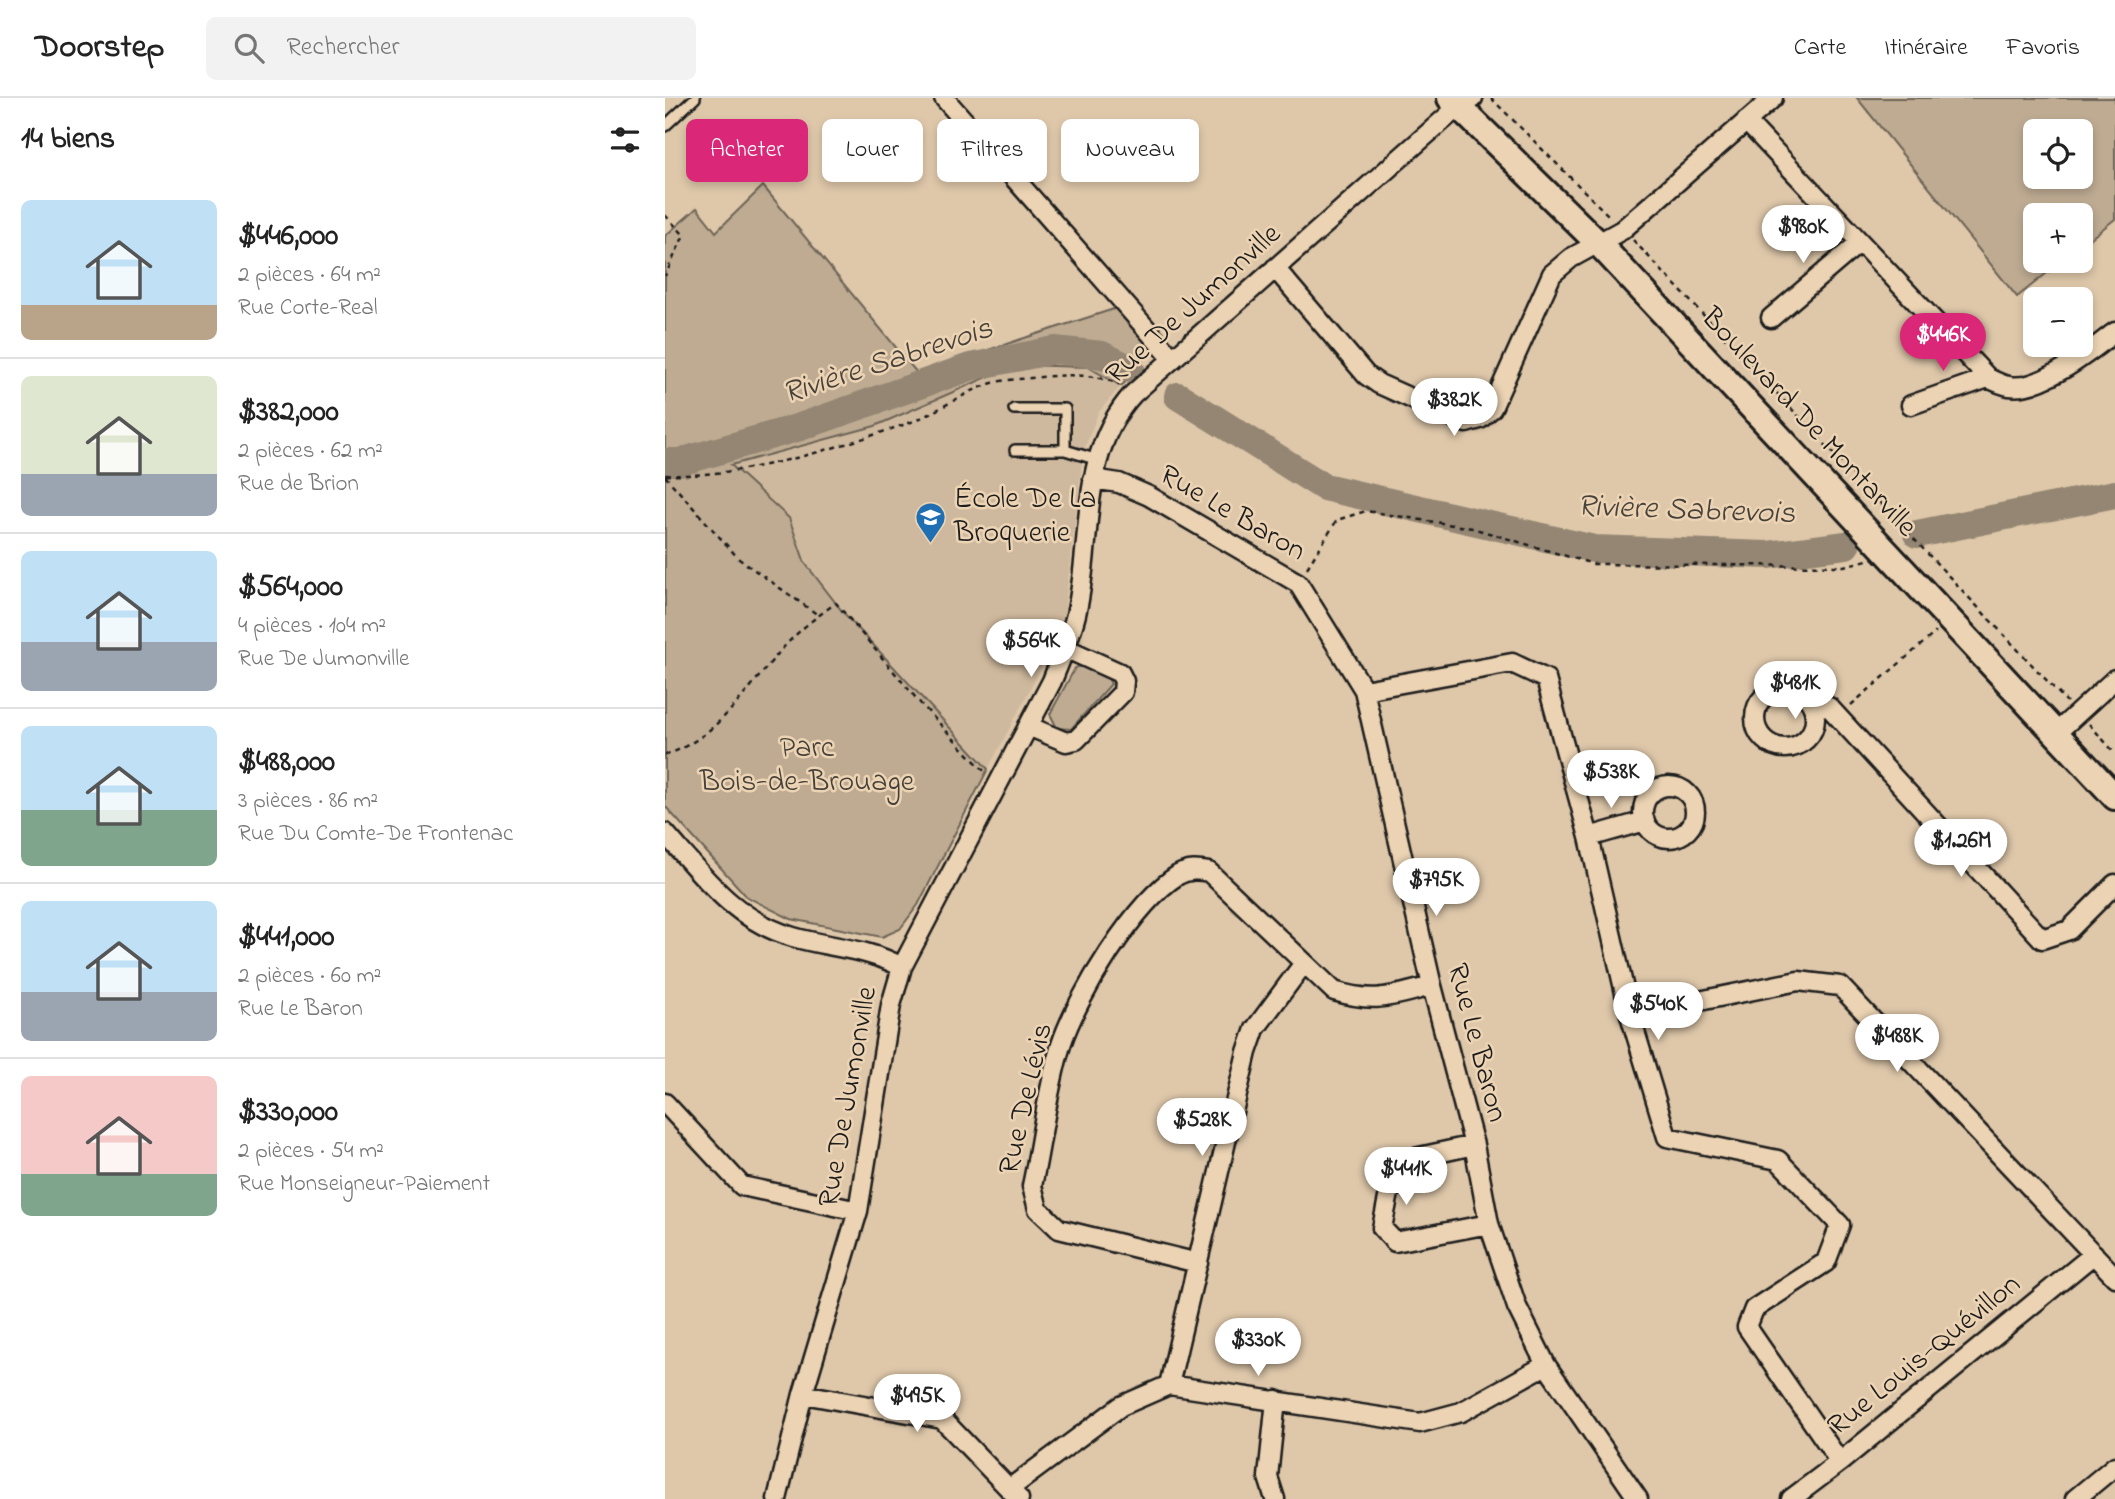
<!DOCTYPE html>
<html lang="fr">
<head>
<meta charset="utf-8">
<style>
  body { margin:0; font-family:"Indie Flower",sans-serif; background:#f2f2f2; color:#222; height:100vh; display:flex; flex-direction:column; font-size:26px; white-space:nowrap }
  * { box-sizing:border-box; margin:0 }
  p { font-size:23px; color:#767676 }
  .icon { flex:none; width:38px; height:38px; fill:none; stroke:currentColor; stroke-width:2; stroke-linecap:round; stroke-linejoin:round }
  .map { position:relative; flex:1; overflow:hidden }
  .panel { display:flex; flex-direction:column; background:#fff; width:665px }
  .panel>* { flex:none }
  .banner { position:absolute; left:21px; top:21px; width:665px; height:63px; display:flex; gap:14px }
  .tools { position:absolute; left:1358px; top:21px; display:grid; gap:14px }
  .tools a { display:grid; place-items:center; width:70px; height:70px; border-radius:10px; background:#fff; box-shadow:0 4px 10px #0003; font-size:35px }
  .price { position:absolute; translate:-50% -60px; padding:0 16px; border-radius:24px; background:#fff; color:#222; font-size:23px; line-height:46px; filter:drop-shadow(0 2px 4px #0008) }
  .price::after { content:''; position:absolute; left:50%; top:42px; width:21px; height:16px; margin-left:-10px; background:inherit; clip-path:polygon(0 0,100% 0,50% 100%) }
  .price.active { background:#db2777; color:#fff }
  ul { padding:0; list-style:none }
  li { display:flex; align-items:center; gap:21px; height:175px; padding:0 21px }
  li+li { border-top:2px solid #e0e0e0 }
  li span { display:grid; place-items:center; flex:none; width:196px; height:140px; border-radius:10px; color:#555 }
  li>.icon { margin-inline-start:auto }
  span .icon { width:84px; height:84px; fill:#fffc; stroke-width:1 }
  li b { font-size:30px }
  h2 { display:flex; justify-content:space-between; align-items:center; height:84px; padding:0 21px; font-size:30px }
  .chip { padding:0 24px; border-radius:10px; background:#fff; box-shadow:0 4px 10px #0003; font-size:24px; line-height:63px }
  .chip.active { background:#db2777; color:#fff }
  header { display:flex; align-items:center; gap:42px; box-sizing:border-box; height:98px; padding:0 35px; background:#fff; border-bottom:2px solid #e0e0e0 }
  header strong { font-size:33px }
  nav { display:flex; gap:38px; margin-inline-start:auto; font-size:24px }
  .search { width:490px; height:63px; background:#f2f2f2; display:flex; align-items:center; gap:18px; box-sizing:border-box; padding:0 24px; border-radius:10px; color:#767676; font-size:26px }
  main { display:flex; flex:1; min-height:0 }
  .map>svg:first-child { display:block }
  .built { fill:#cfb99e }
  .green { fill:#beab92; stroke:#6d6457; stroke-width:2; fill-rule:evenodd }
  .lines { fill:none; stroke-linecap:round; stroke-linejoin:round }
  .river { stroke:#948673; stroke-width:28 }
  .lane-casing { stroke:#1c1c1c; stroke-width:14 }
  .street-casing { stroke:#1c1c1c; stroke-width:23 }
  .secondary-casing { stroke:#1c1c1c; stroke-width:30 }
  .path { stroke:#1c1c1c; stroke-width:2.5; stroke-dasharray:5 5; stroke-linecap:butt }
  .lane { stroke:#ebd3b3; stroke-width:9 }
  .street { stroke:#ebd3b3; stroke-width:18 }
  .secondary { stroke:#ebd3b3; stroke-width:24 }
  .labels { text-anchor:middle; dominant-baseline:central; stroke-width:5; stroke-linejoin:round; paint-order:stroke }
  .street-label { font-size:30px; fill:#1c1c1c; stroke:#ebd3b3 }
  .poi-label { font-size:30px; fill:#1c1c1c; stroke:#ebd3b3; text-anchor:start }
  .park-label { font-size:30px; fill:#44403a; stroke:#ebd3b3 }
  .water-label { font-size:32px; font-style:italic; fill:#46413a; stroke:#ebd3b3 }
</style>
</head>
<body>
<header>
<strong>Doorstep</strong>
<div class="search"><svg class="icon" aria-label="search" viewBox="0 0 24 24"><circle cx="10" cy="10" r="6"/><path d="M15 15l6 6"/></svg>Rechercher</div>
<nav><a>Carte</a><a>Itinéraire</a><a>Favoris</a></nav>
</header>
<main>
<section class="panel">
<h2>14 biens<svg class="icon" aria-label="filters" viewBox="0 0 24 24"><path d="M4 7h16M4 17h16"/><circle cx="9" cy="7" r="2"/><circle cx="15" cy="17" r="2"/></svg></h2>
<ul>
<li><span style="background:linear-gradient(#bfe0f5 75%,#b9a48a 0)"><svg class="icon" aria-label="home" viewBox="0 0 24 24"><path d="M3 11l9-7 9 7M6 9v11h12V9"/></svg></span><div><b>$446,000</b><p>2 pièces · 64 m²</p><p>Rue Corte-Real</p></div></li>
<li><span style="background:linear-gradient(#dfe7d0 70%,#9aa5b1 0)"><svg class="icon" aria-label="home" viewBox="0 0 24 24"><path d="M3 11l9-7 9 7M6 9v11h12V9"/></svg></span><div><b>$382,000</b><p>2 pièces · 62 m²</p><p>Rue de Brion</p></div></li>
<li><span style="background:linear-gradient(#bfe0f5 65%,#9aa5b1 0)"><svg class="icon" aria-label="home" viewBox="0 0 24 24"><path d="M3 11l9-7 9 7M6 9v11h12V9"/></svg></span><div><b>$564,000</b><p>4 pièces · 104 m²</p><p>Rue De Jumonville</p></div></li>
<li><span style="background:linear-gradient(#bfe0f5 60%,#7fa58c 0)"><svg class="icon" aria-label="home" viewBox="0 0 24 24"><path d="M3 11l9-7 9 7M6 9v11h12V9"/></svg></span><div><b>$488,000</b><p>3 pièces · 86 m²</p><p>Rue Du Comte-De Frontenac</p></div></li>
<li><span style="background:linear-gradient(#bfe0f5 65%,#9aa5b1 0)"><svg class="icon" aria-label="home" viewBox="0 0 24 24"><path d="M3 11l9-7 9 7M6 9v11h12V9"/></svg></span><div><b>$441,000</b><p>2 pièces · 60 m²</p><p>Rue Le Baron</p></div></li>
<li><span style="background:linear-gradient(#f6c9c9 70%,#7fa58c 0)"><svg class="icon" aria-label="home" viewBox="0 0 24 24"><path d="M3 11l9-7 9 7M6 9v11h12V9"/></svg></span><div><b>$330,000</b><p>2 pièces · 54 m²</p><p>Rue Monseigneur-Paiement</p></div></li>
</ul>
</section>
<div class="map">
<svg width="1450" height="1401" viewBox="0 0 1450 1401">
  <rect width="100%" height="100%" fill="#dfc8aa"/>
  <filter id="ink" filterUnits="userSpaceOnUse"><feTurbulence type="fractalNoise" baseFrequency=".0143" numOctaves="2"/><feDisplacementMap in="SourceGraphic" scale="14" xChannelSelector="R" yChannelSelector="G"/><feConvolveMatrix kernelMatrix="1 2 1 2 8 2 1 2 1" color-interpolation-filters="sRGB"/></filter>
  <g filter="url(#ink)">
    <path class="built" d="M350,267L423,269L456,288L433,315L418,355L399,516L380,563L323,671L177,513L66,367L210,328Z"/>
    <path class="green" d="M1192,0H1450V121L1416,148V117H1370V163H1397L1352,199ZM1370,33H1416V79H1370Z
      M98,88L252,275L452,210L478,240L482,251L474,272L456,288L423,269L350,267L210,328L66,367L124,420L140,465L177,513L323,671L253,807L235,831L217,839L126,821L82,799L0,708V138L32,110L51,134Z
      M416,568L441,576L446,586L406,631L392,630L385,616L410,570Z"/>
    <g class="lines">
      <path class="river" d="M513,298L659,389L929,451L1103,457L1181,447
        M0,364H15L135,329L305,269L390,252L437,257L466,271
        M1252,436L1450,396"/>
      <defs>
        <path id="lane" d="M0,28L30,0
          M349,311H400V352L433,362
          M350,352H400"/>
        <path id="street" d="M279,0L508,261
          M1081,23L1323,280C1329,283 1337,287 1344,288C1375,294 1427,252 1450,234
          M610,170L701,277L714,286L801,325L815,321L827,310L887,176L906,160L957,132L1108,0
          M1106,220L1195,144
          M1246,307L1323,280
          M428,381L454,385L484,398L633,485L699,592L767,888L809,1047L824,1126L852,1209L881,1267L973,1401
          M1090 620a30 30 0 1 1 60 0a30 30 0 1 1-60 0Z
          M699,592L847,565L881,581L924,739L965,917L1002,1039L1113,1062L1175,1127L1161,1164L1089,1211L1082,1229L1175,1364
          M1146,605L1164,609L1377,841L1404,832L1450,786
          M363,628L401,644L411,642L458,594L459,583L455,575L400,550
          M1390,636L1450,581
          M978 714a26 26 0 1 1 52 0a26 26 0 1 1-52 0Z
          M0,735C39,779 69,822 128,839C166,850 202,850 237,869
          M924,739L980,723
          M965,917L1133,883L1175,888L1450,1179
          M0,1005L77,1088L193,1113
          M809,1047L736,1063L728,1075L717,1130L730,1144L824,1126
          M533,1165L394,1131L373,1111L367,1088C377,1042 382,992 396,947C412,898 469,805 513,777C524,771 533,772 544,774L669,893C711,906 726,898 767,888
          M504,1287L582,954L590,931L639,865
          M138,1296L277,1321L354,1401
          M344,1391L456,1308L504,1287L755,1325L796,1314L881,1267
          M112,1401L138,1296L193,1113L226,907L237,869L387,583C396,560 407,536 412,512C428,438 414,355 468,296L794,8L808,0
          M610,1401L603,1379L611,1302
          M1126,1401L1175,1364L1429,1156
          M1410,1401L1450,1368"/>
        <path id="secondary" d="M785,0L935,147L1450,699"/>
      </defs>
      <use href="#lane" class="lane-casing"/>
      <use href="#street" class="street-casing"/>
      <use href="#secondary" class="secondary-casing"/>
      <path class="path" d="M826,0L946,120
        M0,117L19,137L0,178
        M968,142L1402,604
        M0,377C76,380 166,352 238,327C266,318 291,299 319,288C335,281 349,282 366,280C397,277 424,274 454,286
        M0,378L74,461L153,517
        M642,470L672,422L701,413L807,430L928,466L1179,468L1202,462
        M1186,607L1271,534
        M1424,626L1450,655
        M0,657C53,640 83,589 118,550C133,533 152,518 171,505L256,606L322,676"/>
      <use href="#lane" class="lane"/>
      <use href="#street" class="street"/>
      <use href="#secondary" class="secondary"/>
    </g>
  </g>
  <defs>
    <symbol id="school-pin" viewBox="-11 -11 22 30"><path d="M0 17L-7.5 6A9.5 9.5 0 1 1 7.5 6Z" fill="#1f6fb2" stroke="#ebd3b3"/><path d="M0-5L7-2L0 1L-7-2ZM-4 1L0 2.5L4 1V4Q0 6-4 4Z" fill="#fff"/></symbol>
  </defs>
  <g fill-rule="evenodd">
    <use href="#school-pin" x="248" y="402" width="35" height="47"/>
  </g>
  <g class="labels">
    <g class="street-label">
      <text transform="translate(529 207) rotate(-42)">Rue De Jumonville</text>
      <text transform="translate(1143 325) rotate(47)">Boulevard De Montarville</text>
      <text transform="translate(567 416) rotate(30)">Rue Le Baron</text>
      <text transform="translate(811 945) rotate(75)">Rue Le Baron</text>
      <text transform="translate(184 999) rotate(-80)">Rue De Jumonville</text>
      <text transform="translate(362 1001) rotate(-77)">Rue De Lévis</text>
      <text transform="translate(1260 1258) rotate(-39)">Rue Louis-Quévillon</text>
    </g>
    <g class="poi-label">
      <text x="289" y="402">École De La<tspan x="289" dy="34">Broquerie</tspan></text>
    </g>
    <g class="park-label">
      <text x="142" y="651">Parc<tspan x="142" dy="34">Bois-de-Brouage</tspan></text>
    </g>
    <g class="water-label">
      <text transform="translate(223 264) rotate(-18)">Rivière Sabrevois</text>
      <text transform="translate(1021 413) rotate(2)">Rivière Sabrevois</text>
    </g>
  </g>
</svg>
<div class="tools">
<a><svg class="icon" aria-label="locate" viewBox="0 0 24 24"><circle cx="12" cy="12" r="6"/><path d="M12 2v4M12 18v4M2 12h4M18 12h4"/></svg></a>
<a>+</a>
<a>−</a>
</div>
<b class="price" style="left:1138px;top:167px">$980K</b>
<b class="price active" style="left:1278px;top:275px">$446K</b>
<b class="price" style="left:789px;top:340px">$382K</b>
<b class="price" style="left:366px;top:581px">$564K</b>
<b class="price" style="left:1130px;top:623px">$481K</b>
<b class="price" style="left:946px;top:712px">$538K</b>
<b class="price" style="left:1296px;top:781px">$1.26M</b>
<b class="price" style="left:771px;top:820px">$795K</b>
<b class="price" style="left:993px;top:944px">$540K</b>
<b class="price" style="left:1232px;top:976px">$488K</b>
<b class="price" style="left:537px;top:1060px">$528K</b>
<b class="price" style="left:741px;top:1109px">$441K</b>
<b class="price" style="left:593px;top:1280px">$330K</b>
<b class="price" style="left:252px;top:1336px">$495K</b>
<div class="banner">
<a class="chip active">Acheter</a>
<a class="chip">Louer</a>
<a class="chip">Filtres</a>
<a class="chip">Nouveau</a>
</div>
</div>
</main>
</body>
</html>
